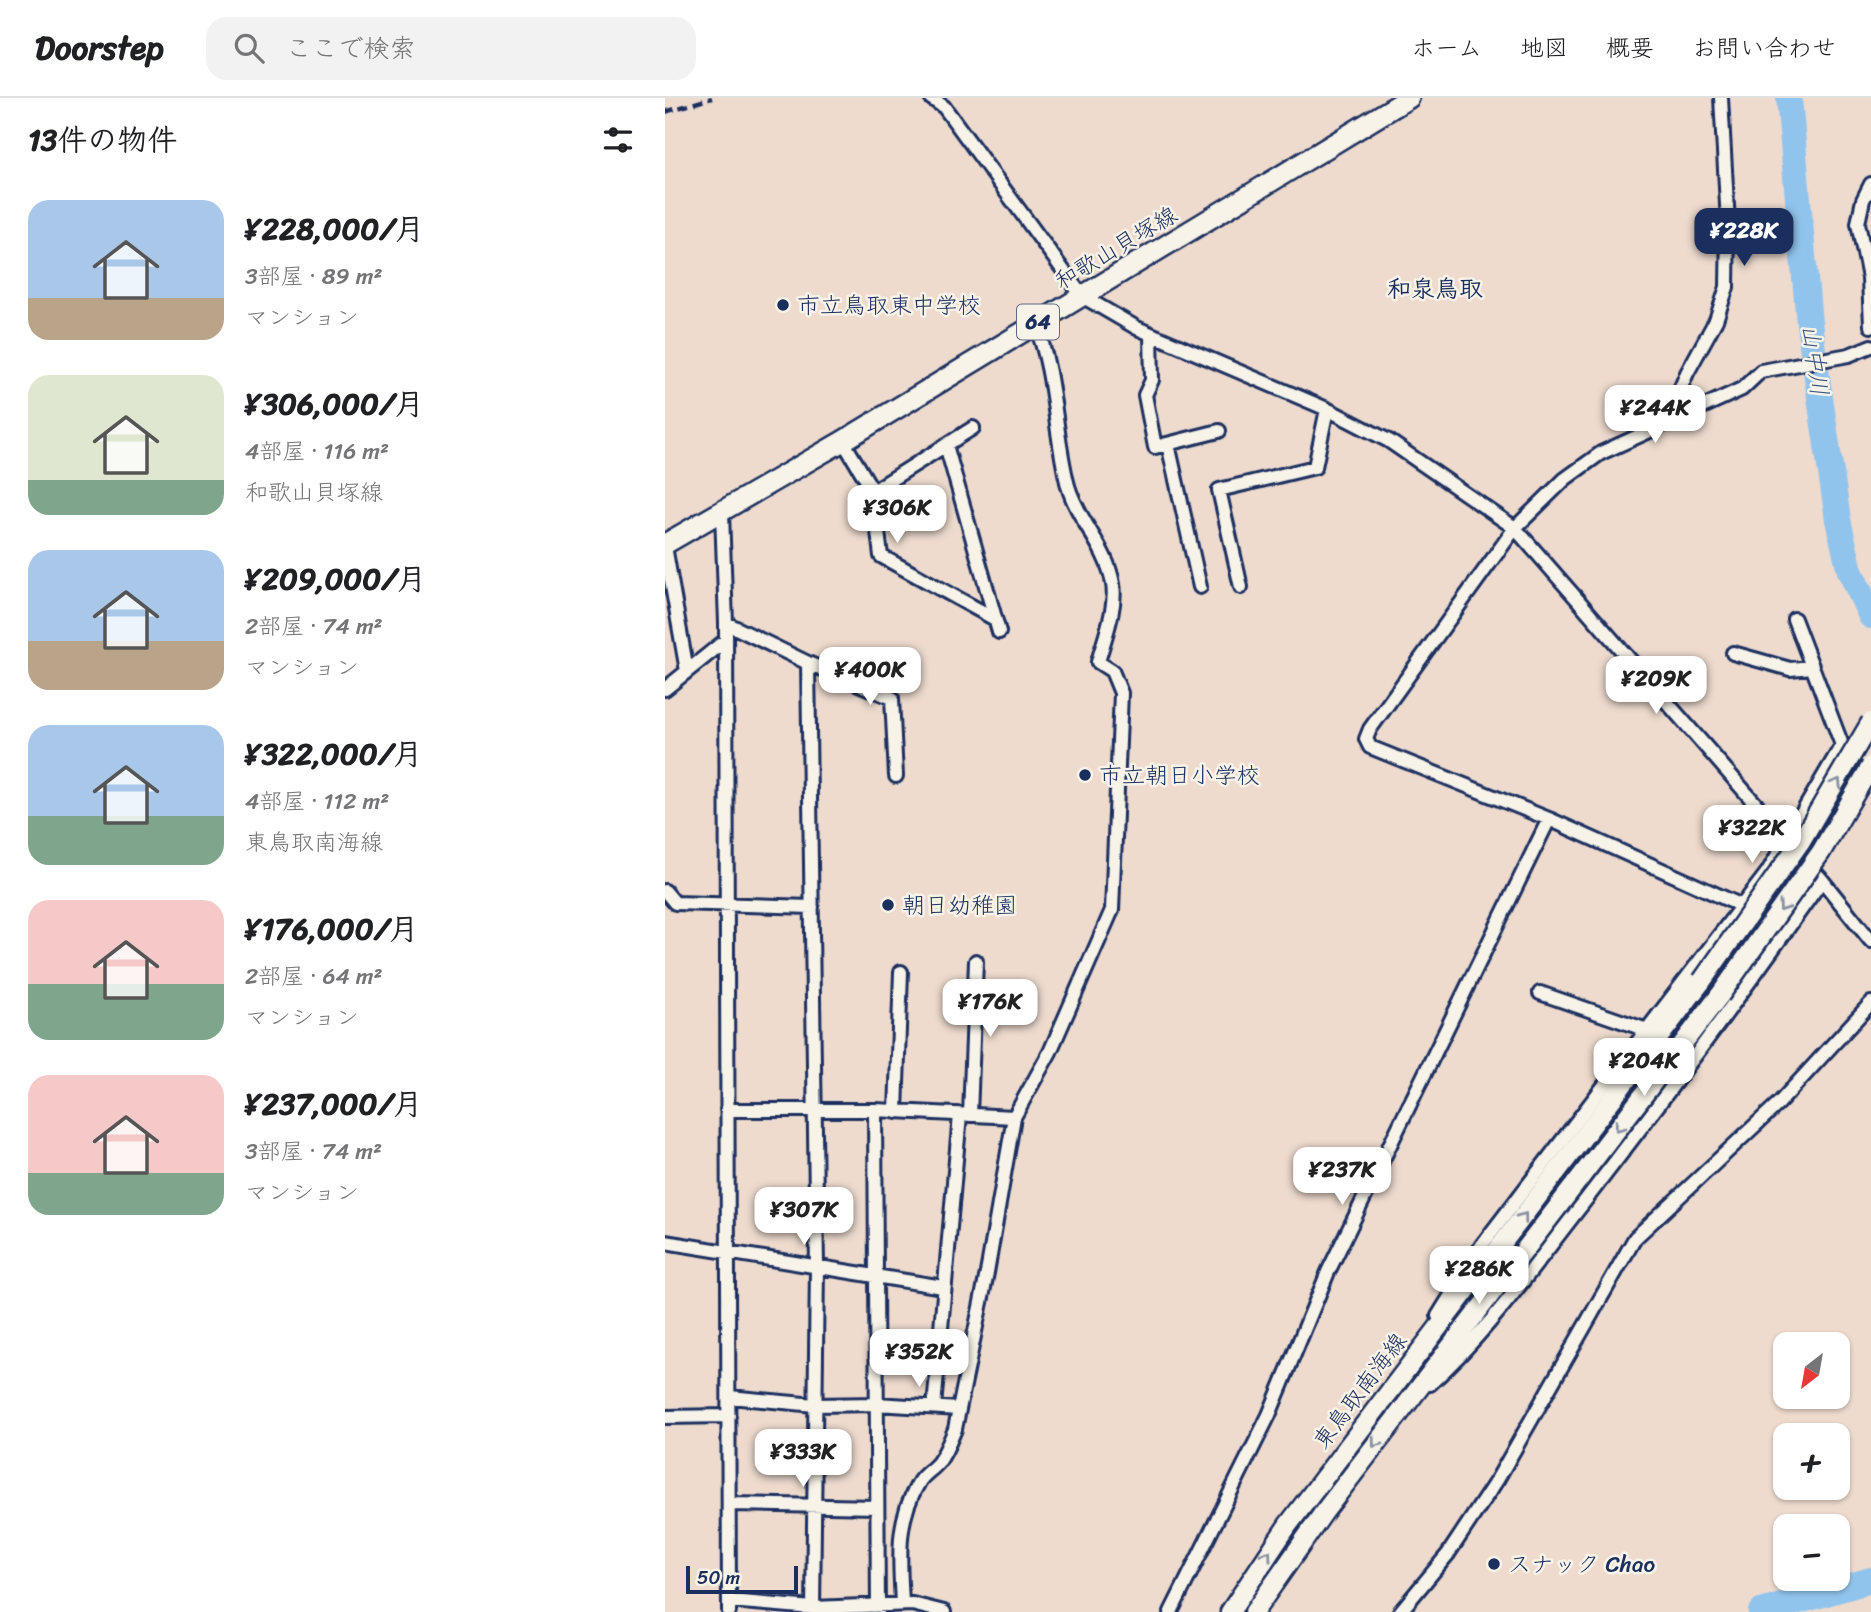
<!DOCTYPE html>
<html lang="ja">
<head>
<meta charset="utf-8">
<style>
  body { margin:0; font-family:Sriracha,"Klee One",sans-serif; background:#f2f2f2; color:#202124; height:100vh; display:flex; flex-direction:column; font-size:26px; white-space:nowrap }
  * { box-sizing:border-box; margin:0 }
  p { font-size:23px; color:#757577 }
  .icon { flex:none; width:38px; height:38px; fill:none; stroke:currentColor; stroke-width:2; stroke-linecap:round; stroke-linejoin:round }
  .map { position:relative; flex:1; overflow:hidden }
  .drawer { display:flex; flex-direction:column; background:#fff; width:665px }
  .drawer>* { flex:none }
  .needle { width:46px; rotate:211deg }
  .controls { position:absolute; left:1108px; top:1234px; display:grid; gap:14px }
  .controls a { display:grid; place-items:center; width:77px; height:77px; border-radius:14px; background:#fff; box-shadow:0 2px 5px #0004; font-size:35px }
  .scale { position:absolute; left:21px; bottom:18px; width:112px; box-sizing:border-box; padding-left:7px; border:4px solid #1b2f5e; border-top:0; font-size:19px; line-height:24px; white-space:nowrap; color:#1b2f5e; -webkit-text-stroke:5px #f7f3e8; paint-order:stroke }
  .price { position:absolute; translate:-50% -60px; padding:0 16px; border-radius:14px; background:#fff; color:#222; font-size:23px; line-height:46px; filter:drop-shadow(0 2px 4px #0008) }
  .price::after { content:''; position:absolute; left:50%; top:42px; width:21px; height:16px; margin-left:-10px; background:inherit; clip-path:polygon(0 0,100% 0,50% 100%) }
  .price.active { background:#1b2f5e; color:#fff }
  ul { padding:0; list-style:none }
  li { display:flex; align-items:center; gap:21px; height:175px; padding:0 28px }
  li span { display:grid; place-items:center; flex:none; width:196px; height:140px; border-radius:21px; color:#555 }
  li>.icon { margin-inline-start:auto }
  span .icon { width:84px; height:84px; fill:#fffc; stroke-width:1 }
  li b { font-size:30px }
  h2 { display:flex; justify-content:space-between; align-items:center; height:84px; padding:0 28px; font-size:30px }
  header { display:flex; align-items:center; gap:42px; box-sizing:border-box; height:98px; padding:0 35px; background:#fff; border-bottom:2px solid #e0e0e0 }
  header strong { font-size:33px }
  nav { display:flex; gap:38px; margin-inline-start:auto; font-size:24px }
  .search { width:490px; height:63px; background:#f2f2f2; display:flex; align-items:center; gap:18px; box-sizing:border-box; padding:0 24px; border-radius:21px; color:#757577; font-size:26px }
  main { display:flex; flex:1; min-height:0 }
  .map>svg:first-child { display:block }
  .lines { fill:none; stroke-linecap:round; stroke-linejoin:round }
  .river { stroke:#91c4ed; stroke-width:26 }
  .street-casing { stroke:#1b2f5e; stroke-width:18 }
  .secondary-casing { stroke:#1b2f5e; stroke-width:23 }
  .primary-casing { stroke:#1b2f5e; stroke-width:24 }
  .street { stroke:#f7f3e8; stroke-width:12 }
  .secondary { stroke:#f7f3e8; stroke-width:18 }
  .primary { stroke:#f7f3e8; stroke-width:19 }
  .rail { stroke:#1b2f5e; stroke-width:4.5; stroke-dasharray:10 5; stroke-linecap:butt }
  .secondary-bridge-casing { stroke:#1b2f5e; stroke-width:23; stroke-linecap:butt }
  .secondary-bridge { stroke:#f7f3e8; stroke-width:18 }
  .oneway { stroke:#8991a3 }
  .poi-dot { fill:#1b2f5e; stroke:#f7f3e8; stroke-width:2.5 }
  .labels { text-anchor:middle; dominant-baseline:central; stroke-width:5; stroke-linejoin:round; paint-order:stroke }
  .shield { fill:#f7f3e8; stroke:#5d6a87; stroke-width:2 }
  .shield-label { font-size:21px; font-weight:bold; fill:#1b2f5e }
  .street-label { font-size:23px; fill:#1b2f5e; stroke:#f7f3e8 }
  .poi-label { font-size:23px; fill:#1b2f5e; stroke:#f7f3e8; text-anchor:start }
  .neighbourhood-label { font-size:24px; font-weight:bold; fill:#1b2f5e; stroke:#f7f3e8 }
  .water-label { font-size:24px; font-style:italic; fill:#385482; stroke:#f7f3e8 }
</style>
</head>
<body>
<header>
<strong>Doorstep</strong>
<div class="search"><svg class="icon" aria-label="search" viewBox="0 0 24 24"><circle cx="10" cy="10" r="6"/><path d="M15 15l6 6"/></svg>ここで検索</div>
<nav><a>ホーム</a><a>地図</a><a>概要</a><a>お問い合わせ</a></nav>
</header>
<main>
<section class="drawer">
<h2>13件の物件<svg class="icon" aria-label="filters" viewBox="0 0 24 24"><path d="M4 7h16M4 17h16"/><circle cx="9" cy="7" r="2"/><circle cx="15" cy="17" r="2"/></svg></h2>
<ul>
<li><span style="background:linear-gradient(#a9c7e8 70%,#b9a48a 0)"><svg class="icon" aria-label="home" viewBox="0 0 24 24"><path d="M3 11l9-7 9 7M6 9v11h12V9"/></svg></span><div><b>¥228,000/月</b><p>3部屋 · 89 m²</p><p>マンション</p></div></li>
<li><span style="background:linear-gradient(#dfe7d0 75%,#7fa58c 0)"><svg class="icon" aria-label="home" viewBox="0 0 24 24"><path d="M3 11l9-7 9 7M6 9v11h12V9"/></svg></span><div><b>¥306,000/月</b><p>4部屋 · 116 m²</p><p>和歌山貝塚線</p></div></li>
<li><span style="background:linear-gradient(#a9c7e8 65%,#b9a48a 0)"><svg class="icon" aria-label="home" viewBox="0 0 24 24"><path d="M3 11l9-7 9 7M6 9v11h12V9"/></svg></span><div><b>¥209,000/月</b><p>2部屋 · 74 m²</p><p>マンション</p></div></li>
<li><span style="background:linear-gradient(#a9c7e8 65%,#7fa58c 0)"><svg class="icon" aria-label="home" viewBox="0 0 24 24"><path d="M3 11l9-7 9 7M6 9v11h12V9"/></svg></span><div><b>¥322,000/月</b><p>4部屋 · 112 m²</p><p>東鳥取南海線</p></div></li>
<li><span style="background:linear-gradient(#f6c9c9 60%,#7fa58c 0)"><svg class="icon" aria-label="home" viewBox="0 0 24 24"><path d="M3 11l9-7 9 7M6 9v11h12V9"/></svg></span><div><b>¥176,000/月</b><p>2部屋 · 64 m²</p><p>マンション</p></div></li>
<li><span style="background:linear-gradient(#f6c9c9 70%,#7fa58c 0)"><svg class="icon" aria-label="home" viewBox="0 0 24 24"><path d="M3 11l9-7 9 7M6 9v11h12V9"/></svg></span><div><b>¥237,000/月</b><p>3部屋 · 74 m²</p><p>マンション</p></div></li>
</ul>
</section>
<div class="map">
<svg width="1206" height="1514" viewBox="0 0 1206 1514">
  <rect width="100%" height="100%" fill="#eedbce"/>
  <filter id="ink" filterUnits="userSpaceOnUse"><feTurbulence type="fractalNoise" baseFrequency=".0143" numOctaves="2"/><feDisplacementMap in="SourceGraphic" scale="14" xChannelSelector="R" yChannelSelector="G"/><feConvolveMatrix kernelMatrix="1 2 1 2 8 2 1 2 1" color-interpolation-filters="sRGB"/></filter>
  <g filter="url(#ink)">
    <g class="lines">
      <path class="river" d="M1124,0L1144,225L1173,422L1185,473L1206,518
        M1096,1514L1206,1482"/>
      <defs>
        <path id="street" d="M266,0L279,9L417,198L472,230L662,311L724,343L850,430L1157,782
          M1206,86L1198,102L1193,125L1204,180L1206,228
          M486,236L487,282L480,297L490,349L554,333
          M1002,323L1022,275L1051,222L1062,189L1063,125L1056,0
          M178,343L208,393L216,458L330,521
          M503,346L535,489
          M281,347L334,534
          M208,393L308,330
          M57,415L61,525L64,1514
          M0,448L22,573
          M576,489L554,392L650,369L662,311
          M61,525L143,565L227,600L231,678
          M1068,555L1125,571L1147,569
          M143,565L152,1168L148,1514
          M0,591L61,542
          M0,793L10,805L147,809
          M1077,808L884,721L705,649L701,641L705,631L850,430L900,381L936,355L1077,291L1096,273L1184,257L1206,248
          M875,895L982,932
          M62,1012H210L349,1019
          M210,1012L213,1514
          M231,1014L236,874
          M305,1017L311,863
          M0,1144L278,1189
          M773,1218L817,1147L1102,775L1177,647L1129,521
          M765,1286C823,1234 868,1169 916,1108C999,1001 1079,893 1157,782L1206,843
          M64,1299L150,1307L211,1306L294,1311
          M269,1309L295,1017
          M0,1319L64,1318
          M64,1406L212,1409
          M64,1503L148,1510L247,1506L279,1514
          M237,1506C235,1462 230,1423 254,1384C259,1376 267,1372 273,1365C281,1354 285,1343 290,1331L322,1175L349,1019L385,954L447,812L456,595L447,573L433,564C439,541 452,510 448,486C442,449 413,423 403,388C389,334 391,277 370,225
          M506,1514L604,1317L663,1174L884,721
          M735,1514L783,1456L832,1382L970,1140L1114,1005L1206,905"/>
        <path id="secondary" d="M565,1514L623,1427L1037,883
          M589,1514L659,1414L1055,897"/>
        <path id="primary" d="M0,446L178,343L744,0"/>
      </defs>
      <use href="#street" class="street-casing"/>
      <use href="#secondary" class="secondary-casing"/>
      <use href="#primary" class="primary-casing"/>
      <use href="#street" class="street"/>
      <use href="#secondary" class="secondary"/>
      <use href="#primary" class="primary"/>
      <path class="rail" d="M0,14L47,0"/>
      <defs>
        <path id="secondary-bridge" d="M1037,883L1136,743L1206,624
          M1055,897L1156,754L1206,668"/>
      </defs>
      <use href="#secondary-bridge" class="secondary-bridge-casing"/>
      <use href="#secondary-bridge" class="secondary-bridge"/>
    </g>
    <defs><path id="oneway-chevron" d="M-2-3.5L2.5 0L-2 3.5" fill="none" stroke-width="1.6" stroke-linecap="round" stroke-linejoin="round" transform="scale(1.75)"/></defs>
    <g class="oneway">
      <use href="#oneway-chevron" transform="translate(1172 685) rotate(-58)"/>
      <use href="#oneway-chevron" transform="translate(1118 809) rotate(125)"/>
      <use href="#oneway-chevron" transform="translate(954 1029) rotate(128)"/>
      <use href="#oneway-chevron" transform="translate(858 1119) rotate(-53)"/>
      <use href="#oneway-chevron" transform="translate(711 1345) rotate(127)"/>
      <use href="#oneway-chevron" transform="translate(602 1457) rotate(-55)"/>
    </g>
  </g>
  <g class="poi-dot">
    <circle cx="118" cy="207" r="7"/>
    <circle cx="420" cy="677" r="7"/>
    <circle cx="223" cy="807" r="7"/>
    <circle cx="829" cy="1466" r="7"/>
  </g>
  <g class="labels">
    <rect class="shield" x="352" y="206.5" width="42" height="35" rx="5"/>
    <g class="shield-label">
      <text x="373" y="224">64</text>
    </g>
    <g class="street-label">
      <text transform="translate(451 150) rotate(-31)">和歌山貝塚線</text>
      <text transform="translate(695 1293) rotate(-53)">東鳥取南海線</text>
    </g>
    <g class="poi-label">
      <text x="132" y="207">市立鳥取東中学校</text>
      <text x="434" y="677">市立朝日小学校</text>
      <text x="237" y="807">朝日幼稚園</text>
      <text x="843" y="1466">スナック Chao</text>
    </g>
    <g class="neighbourhood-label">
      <text x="770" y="191">和泉鳥取</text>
    </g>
    <g class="water-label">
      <text transform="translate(1150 262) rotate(82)">山中川</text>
    </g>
  </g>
</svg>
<div class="controls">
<a><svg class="needle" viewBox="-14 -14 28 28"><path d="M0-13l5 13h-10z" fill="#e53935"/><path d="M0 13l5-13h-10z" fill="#757577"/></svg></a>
<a>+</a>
<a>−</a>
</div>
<div class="scale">50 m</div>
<b class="price active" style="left:1079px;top:170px">¥228K</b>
<b class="price" style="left:990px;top:347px">¥244K</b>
<b class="price" style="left:232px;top:447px">¥306K</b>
<b class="price" style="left:205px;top:609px">¥400K</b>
<b class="price" style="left:991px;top:618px">¥209K</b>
<b class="price" style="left:1087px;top:767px">¥322K</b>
<b class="price" style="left:325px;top:941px">¥176K</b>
<b class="price" style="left:979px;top:1000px">¥204K</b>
<b class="price" style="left:677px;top:1109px">¥237K</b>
<b class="price" style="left:139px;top:1149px">¥307K</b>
<b class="price" style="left:814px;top:1208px">¥286K</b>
<b class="price" style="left:254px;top:1291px">¥352K</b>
<b class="price" style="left:138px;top:1391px">¥333K</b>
</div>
</main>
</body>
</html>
